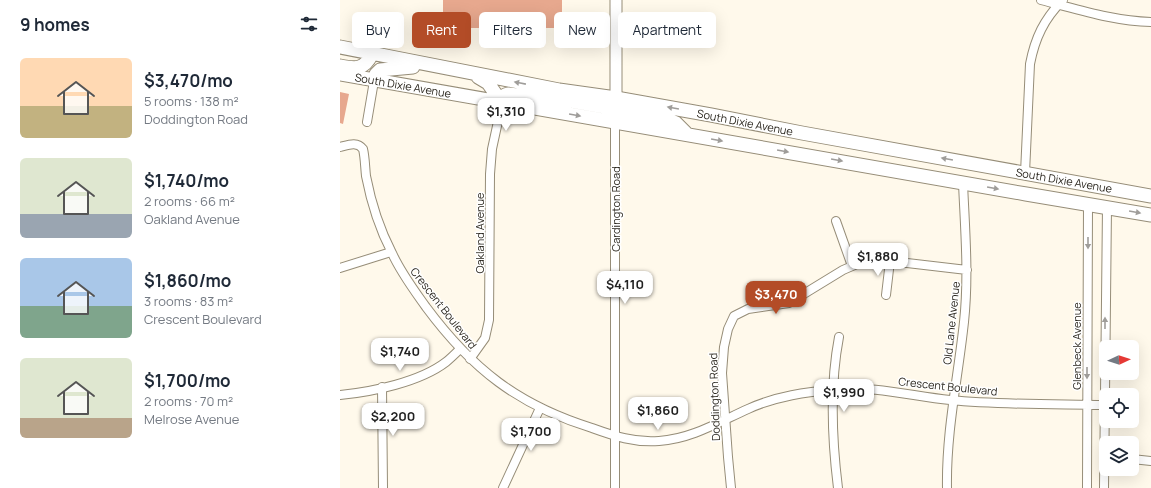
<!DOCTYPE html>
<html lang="en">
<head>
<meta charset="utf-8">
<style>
  body { margin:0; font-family:Manrope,sans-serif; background:#f2f2f3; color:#1f2937; height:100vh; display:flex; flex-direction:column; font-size:15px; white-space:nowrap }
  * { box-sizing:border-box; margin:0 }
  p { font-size:13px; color:#747a83 }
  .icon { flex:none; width:22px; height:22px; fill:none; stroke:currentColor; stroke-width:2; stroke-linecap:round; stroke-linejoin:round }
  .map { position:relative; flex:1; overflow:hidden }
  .drawer { display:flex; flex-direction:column; background:#fff; width:340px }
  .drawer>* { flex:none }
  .top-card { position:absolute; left:12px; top:12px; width:380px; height:36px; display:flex; gap:8px }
  .needle { width:26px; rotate:86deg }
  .fabs { position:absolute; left:759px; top:340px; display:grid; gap:8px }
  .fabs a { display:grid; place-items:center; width:40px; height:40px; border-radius:6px; background:#fff; box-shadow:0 4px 16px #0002; font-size:20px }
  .price { position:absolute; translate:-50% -34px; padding:0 9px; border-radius:8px; background:#fff; color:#222; font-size:13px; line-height:26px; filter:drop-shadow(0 1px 2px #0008) }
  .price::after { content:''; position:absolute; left:50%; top:24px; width:12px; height:9px; margin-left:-6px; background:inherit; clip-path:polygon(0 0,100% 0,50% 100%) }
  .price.active { background:#b34c27; color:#fff }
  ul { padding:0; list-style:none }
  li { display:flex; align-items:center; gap:12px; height:100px; padding:0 20px }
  li span { display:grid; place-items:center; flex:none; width:112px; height:80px; border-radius:6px; color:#555 }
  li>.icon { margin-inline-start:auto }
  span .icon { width:48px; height:48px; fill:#fffc; stroke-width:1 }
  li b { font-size:17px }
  h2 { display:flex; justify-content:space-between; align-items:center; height:48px; padding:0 20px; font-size:17px }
  .chip { padding:0 14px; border-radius:6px; background:#fff; box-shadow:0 4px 16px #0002; font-size:14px; line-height:36px }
  .chip.active { background:#b34c27; color:#fff }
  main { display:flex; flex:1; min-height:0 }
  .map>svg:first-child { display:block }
  .building { fill:#e7a88e }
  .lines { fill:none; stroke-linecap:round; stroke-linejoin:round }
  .minor-casing { stroke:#968d78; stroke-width:10 }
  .tertiary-casing { stroke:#968d78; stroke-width:13 }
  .primary-casing { stroke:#968d78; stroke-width:15 }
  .minor { stroke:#fff; stroke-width:8 }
  .tertiary { stroke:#fff; stroke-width:11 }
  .primary { stroke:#fff; stroke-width:13 }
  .oneway { fill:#9f9d9a }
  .labels { text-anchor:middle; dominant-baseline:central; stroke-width:3; stroke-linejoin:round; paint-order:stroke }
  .street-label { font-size:11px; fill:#2a261e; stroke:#fff }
</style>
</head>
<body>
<main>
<section class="drawer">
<h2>9 homes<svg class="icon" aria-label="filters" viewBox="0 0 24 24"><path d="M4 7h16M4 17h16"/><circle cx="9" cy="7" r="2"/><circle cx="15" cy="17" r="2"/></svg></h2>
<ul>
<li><span style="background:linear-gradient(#ffd9b3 60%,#c2b280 0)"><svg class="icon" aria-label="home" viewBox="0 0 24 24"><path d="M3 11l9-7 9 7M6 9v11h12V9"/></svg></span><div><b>$3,470/mo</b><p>5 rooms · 138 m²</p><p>Doddington Road</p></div></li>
<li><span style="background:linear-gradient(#dfe7d0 70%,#9aa5b1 0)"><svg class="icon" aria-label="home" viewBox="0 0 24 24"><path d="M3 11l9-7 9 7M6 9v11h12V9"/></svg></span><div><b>$1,740/mo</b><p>2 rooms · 66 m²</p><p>Oakland Avenue</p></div></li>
<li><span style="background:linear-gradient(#a9c7e8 60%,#7fa58c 0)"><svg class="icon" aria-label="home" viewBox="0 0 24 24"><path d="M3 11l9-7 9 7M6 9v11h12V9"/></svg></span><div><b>$1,860/mo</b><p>3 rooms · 83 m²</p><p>Crescent Boulevard</p></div></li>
<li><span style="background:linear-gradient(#dfe7d0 75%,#b9a48a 0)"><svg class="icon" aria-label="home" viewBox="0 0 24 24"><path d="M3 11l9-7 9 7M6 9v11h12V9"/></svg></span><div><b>$1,700/mo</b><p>2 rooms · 70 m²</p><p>Melrose Avenue</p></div></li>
</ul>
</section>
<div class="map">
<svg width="811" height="488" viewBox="0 0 811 488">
  <rect width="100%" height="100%" fill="#fff9eb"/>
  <path class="building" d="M103,0H222V15H243V28H103Z
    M0,92L9,94L3,124L0,123Z"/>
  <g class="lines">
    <defs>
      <path id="minor" d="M701,0C737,9 773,21 811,22
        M27,122L34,81
        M275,122V488
        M0,147C8,145 17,141 23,149C25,157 25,167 26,176C31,202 40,230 52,253C61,273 74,290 86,307C132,369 178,405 252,428C274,436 295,443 319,441C351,439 379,422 408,409C436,396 467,392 497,389C535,386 572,396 610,400C661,405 713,404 765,405
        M685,173L690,64C695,38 704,19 723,0
        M496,221L512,266
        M0,268L51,252
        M546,295L550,261
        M130,359L145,338L149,320L150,174L152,149L162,103
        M42,387L43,488
        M0,395C32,392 80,382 106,362C111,358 116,353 120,349
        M792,459L811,461
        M163,488L200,408
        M391,488L388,457L382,373L384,347L388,329L394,316L408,309L449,303L503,270L524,261H550L627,270
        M498,488C492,440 490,384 499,337
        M607,488C606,432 618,378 624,322C629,275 625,230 623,183
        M747,488L748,204
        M764,488L767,207"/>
      <path id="tertiary" d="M276,0V105"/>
      <path id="primary" d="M0,47L219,90L276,98L371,115L462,133L811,196
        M0,66C16,69 24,70 32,54
        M0,74L686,194L811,215
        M138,77L148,83L162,103
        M34,81L36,74L40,70L73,67
        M162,103L165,95L168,94L197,97L217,91
        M198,107L211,102L231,101L322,117L336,123L347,134"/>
    </defs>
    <use href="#minor" class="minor-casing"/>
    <use href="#tertiary" class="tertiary-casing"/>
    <use href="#primary" class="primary-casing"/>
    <use href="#minor" class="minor"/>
    <use href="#tertiary" class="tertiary"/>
    <use href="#primary" class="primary"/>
  </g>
  <defs><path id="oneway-solid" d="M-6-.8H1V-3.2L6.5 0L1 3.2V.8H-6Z"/></defs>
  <g class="oneway">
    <use href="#oneway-solid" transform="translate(180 83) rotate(-169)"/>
    <use href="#oneway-solid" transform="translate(333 108) rotate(-170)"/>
    <use href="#oneway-solid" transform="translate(235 115) rotate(10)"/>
    <use href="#oneway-solid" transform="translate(377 140) rotate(10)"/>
    <use href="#oneway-solid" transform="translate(443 151) rotate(10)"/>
    <use href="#oneway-solid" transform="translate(607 159) rotate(-170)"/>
    <use href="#oneway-solid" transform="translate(497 160) rotate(10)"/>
    <use href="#oneway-solid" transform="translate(653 188) rotate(10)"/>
    <use href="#oneway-solid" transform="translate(795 212) rotate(10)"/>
    <use href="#oneway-solid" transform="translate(748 243) rotate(90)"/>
    <use href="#oneway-solid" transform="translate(765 323) rotate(-90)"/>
    <use href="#oneway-solid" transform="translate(747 373) rotate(90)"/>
  </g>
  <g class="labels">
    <g class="street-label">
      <text transform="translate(63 85) rotate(10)">South Dixie Avenue</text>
      <text transform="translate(405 122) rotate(11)">South Dixie Avenue</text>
      <text transform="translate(724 180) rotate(10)">South Dixie Avenue</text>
      <text transform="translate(275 209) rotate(-90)">Cardington Road</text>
      <text transform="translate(139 233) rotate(-90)">Oakland Avenue</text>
      <text transform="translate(104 308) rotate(52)">Crescent Boulevard</text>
      <text transform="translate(611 323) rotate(-84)">Old Lane Avenue</text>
      <text transform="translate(736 346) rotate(-90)">Glenbeck Avenue</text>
      <text transform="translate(608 386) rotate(6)">Crescent Boulevard</text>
      <text transform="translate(374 397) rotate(-92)">Doddington Road</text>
    </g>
  </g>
</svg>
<div class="fabs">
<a><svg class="needle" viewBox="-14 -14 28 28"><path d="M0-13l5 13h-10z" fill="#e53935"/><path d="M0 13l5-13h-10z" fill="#747a83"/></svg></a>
<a><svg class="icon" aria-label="locate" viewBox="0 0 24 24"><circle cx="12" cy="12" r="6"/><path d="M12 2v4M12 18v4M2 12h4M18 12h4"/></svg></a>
<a><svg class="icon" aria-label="layers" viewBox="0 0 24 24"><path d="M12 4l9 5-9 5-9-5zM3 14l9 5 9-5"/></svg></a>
</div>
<b class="price" style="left:166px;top:132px">$1,310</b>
<b class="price" style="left:538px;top:277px">$1,880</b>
<b class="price" style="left:285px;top:305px">$4,110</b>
<b class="price active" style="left:436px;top:315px">$3,470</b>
<b class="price" style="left:60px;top:372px">$1,740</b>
<b class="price" style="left:504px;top:413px">$1,990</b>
<b class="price" style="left:318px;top:431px">$1,860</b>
<b class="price" style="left:53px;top:437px">$2,200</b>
<b class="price" style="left:191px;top:452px">$1,700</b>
<div class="top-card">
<a class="chip">Buy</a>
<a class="chip active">Rent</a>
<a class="chip">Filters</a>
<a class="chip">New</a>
<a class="chip">Apartment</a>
</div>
</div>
</main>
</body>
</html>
